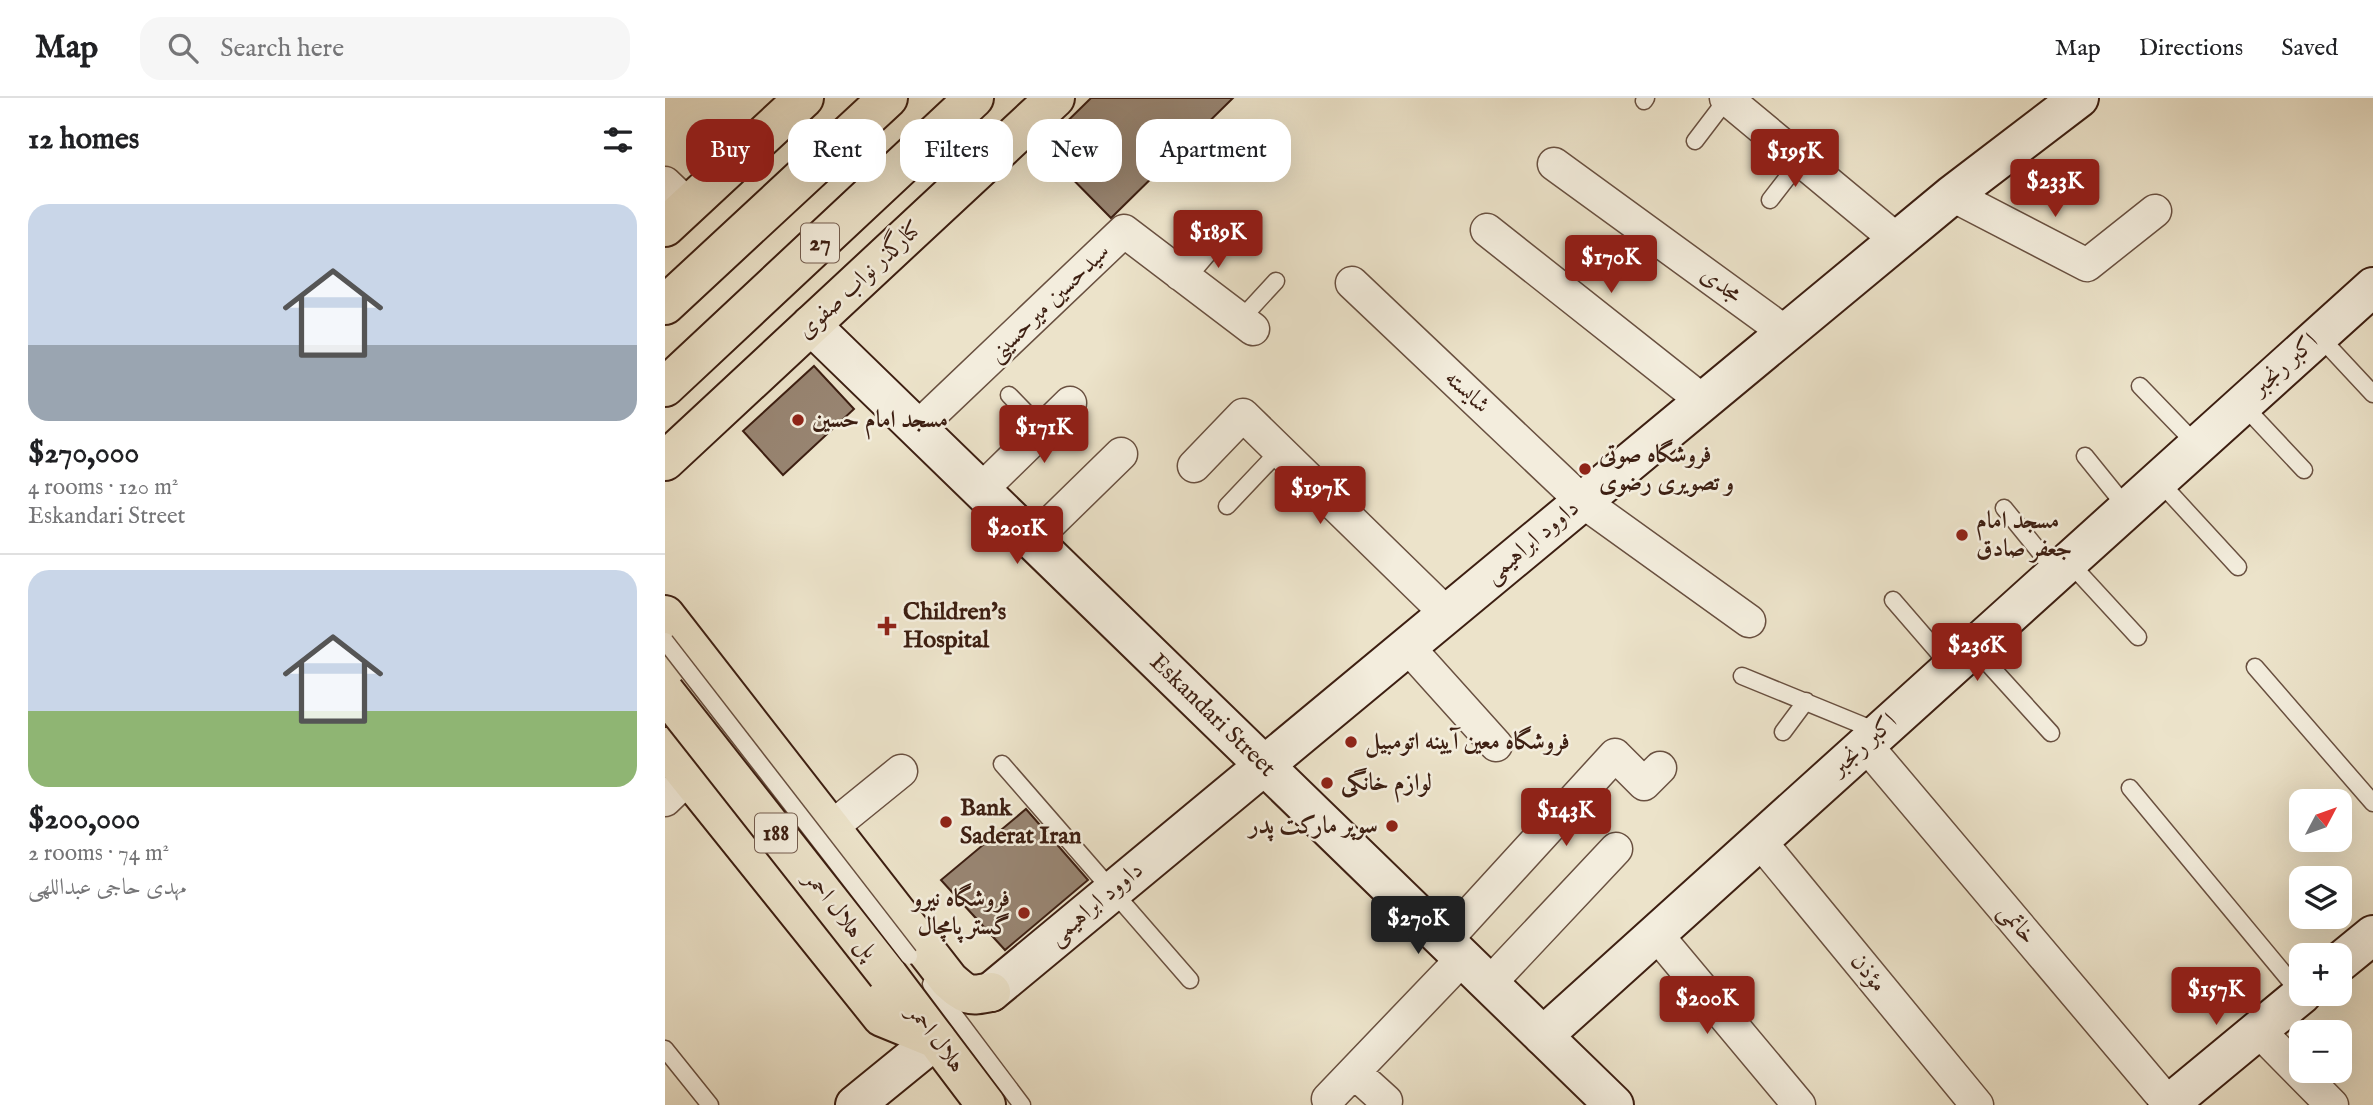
<!DOCTYPE html>
<html lang="en">
<head>
<meta charset="utf-8">
<style>
  body { margin:0; font-family:"IM FELL English",Amiri,serif; background:#f6f6f6; color:#202124; height:100vh; display:flex; flex-direction:column; font-size:26px; white-space:nowrap }
  * { box-sizing:border-box; margin:0 }
  p { font-size:23px; color:#757577 }
  .icon { flex:none; width:38px; height:38px; fill:none; stroke:currentColor; stroke-width:2; stroke-linecap:round; stroke-linejoin:round }
  .map { position:relative; flex:1; overflow:hidden }
  .side { display:flex; flex-direction:column; background:#fff; width:665px }
  .side>* { flex:none }
  .hud { position:absolute; left:21px; top:21px; width:665px; height:63px; display:flex; gap:14px }
  .needle { width:46px; rotate:49deg }
  .fabs { position:absolute; left:1624px; top:691px; display:grid; gap:14px }
  .fabs a { display:grid; place-items:center; width:63px; height:63px; border-radius:14px; background:#fff; box-shadow:0 7px 28px #0002; font-size:35px }
  .price { position:absolute; translate:-50% -60px; padding:0 16px; border-radius:7px; background:#8f2418; color:#fff; font-size:23px; line-height:46px; filter:drop-shadow(0 2px 4px #0008) }
  .price::after { content:''; position:absolute; left:50%; top:42px; width:21px; height:16px; margin-left:-10px; background:inherit; clip-path:polygon(0 0,100% 0,50% 100%) }
  .price.on { background:#222; color:#fff }
  ul { padding:0; list-style:none }
  li { display:grid; align-content:center; gap:14px; height:371px; padding:0 28px }
  li+li { border-top:2px solid #e0e0e0 }
  li span { display:grid; place-items:center; height:217px; border-radius:21px; color:#555 }
  li>.icon { margin-inline-start:auto }
  span .icon { width:126px; height:126px; fill:#fffc; stroke-width:1 }
  li b { font-size:30px }
  h2 { display:flex; justify-content:space-between; align-items:center; height:84px; padding:0 28px; font-size:30px }
  .chip { padding:0 24px; border-radius:21px; background:#fff; box-shadow:0 7px 28px #0002; font-size:24px; line-height:63px }
  .chip.on { background:#8f2418; color:#fff }
  header { display:flex; align-items:center; gap:42px; box-sizing:border-box; height:98px; padding:0 35px; background:#fff; border-bottom:2px solid #e0e0e0 }
  header strong { font-size:33px }
  nav { display:flex; gap:38px; margin-inline-start:auto; font-size:24px }
  .search { width:490px; height:63px; background:#f6f6f6; display:flex; align-items:center; gap:18px; box-sizing:border-box; padding:0 24px; border-radius:21px; color:#757577; font-size:26px }
  main { display:flex; flex:1; min-height:0 }
  .map>svg:first-child { display:block }
  .building { fill:#988572; stroke:#3d1f12; stroke-width:2 }
  .lines { fill:none; stroke-linecap:round; stroke-linejoin:round }
  .lane-casing { stroke:#695040; stroke-width:19 }
  .street-casing { stroke:#695040; stroke-width:35 }
  .secondary-casing { stroke:#3d1f12; stroke-width:42 }
  .primary-casing { stroke:#3d1f12; stroke-width:42 }
  .highway-casing { stroke:#3d1f12; stroke-width:42 }
  .lane { stroke:#f3eddd; stroke-width:16 }
  .street { stroke:#f3eddd; stroke-width:32 }
  .secondary { stroke:#f3eddd; stroke-width:38 }
  .primary { stroke:#ece3ca; stroke-width:38 }
  .highway { stroke:#ece3ca; stroke-width:38 }
  .lane-bridge-casing { stroke:#695040; stroke-width:19; stroke-linecap:butt }
  .primary-bridge-casing { stroke:#3d1f12; stroke-width:42; stroke-linecap:butt }
  .lane-bridge { stroke:#f3eddd; stroke-width:16 }
  .primary-bridge { stroke:#ece3ca; stroke-width:38 }
  .poi-dot { fill:#8f2418; stroke:#f3eddd; stroke-width:2.5 }
  .labels { text-anchor:middle; dominant-baseline:central; stroke-width:5; stroke-linejoin:round; paint-order:stroke }
  .shield { fill:#f3eddd; stroke:#745d4f; stroke-width:2 }
  .shield-label { font-size:23px; font-weight:bold; fill:#3d1f12 }
  .street-label { font-size:24px; fill:#3d1f12; stroke:#f3eddd }
  .poi-label { font-size:24px; font-weight:bold; fill:#3d1f12; stroke:#f3eddd; text-anchor:start }
</style>
</head>
<body>
<header>
<strong>Map</strong>
<div class="search"><svg class="icon" aria-label="search" viewBox="0 0 24 24"><circle cx="10" cy="10" r="6"/><path d="M15 15l6 6"/></svg>Search here</div>
<nav><a>Map</a><a>Directions</a><a>Saved</a></nav>
</header>
<main>
<section class="side">
<h2>12 homes<svg class="icon" aria-label="filters" viewBox="0 0 24 24"><path d="M4 7h16M4 17h16"/><circle cx="9" cy="7" r="2"/><circle cx="15" cy="17" r="2"/></svg></h2>
<ul>
<li><span style="background:linear-gradient(#c9d6e8 65%,#9aa5b1 0)"><svg class="icon" aria-label="home" viewBox="0 0 24 24"><path d="M3 11l9-7 9 7M6 9v11h12V9"/></svg></span><div><b>$270,000</b><p>4 rooms · 120 m²</p><p>Eskandari Street</p></div></li>
<li><span style="background:linear-gradient(#c9d6e8 65%,#8fb573 0)"><svg class="icon" aria-label="home" viewBox="0 0 24 24"><path d="M3 11l9-7 9 7M6 9v11h12V9"/></svg></span><div><b>$200,000</b><p>2 rooms · 74 m²</p><p>مهدی حاجی عبداللهی</p></div></li>
</ul>
</section>
<div class="map">
<svg width="1708" height="1007" viewBox="0 0 1708 1007">
  <rect width="100%" height="100%" fill="#ece3ca"/>
  <filter id="stains"><feTurbulence type="fractalNoise" baseFrequency=".00286" numOctaves="4"/><feColorMatrix values="0 0 0 0 .2 0 0 0 0 .09 0 0 0 0 .02 0 0 0 .5 -.17"/></filter>
  <radialGradient id="worn" r=".72"><stop offset=".6" stop-color="#630" stop-opacity="0"/><stop offset="1" stop-color="#630" stop-opacity=".3"/></radialGradient>
  <path class="building" d="M426,0H568L446,120L376,49Z
    M149,268L189,311L118,377L78,333Z
    M361,711L423,782L340,852L276,782Z"/>
  <g class="lines">
    <defs>
      <path id="lane" d="M979,3L981,0
        M1030,43L1062,1
        M1105,102L1136,62
        M576,221L611,183
        M1653,237L1708,296
        M1475,288L1532,347
        M344,297L378,332
        M1577,306L1639,372
        M1420,358L1462,410
        M1493,382L1573,469
        M562,408L615,352
        M1339,410L1391,474
        M1403,463L1473,539
        M1228,502L1286,569
        M1308,549L1386,635
        M1590,569L1708,705
        M1077,578L1214,634
        M1118,634L1141,603
        M337,666L525,882
        M1465,690L1636,896
        M266,886L357,1007
        M0,951L45,1007"/>
      <path id="street" d="M1061,0L1232,142
        M889,66L1120,234
        M0,85L23,107
        M1287,97L1422,167L1490,113
        M822,132L1038,303
        M515,176L551,134
        M687,185L917,403L1084,523
        M252,330L459,133L588,231
        M529,368L578,317L781,515
        M316,392L405,305
        M368,442L456,356
        M742,548L831,647
        M1200,646L1504,1006
        M0,702L24,679
        M167,729L236,673
        M1094,742L1312,1007
        M991,836L1134,1007
        M780,843L950,657L979,686L995,670
        M824,886L951,751
        M1593,932L1667,1007
        M689,974L721,1003L717,1007
        M663,1001L798,860"/>
      <g id="secondary">
        <path id="s1" d="M146,227L949,1007"/>
        <path d="M1675,864L1708,837"/>
        <path d="M326,894L1287,97L1414,0"/>
        <path d="M878,938L1708,189"/>
        <path d="M190,1007L271,941"/>
        <path d="M1503,1007L1637,896"/>
      </g>
      <path id="primary" d="M0,129L139,0
        M0,363L390,0
        M0,517L284,882C301,897 303,899 326,894
        M0,649L217,919L271,941
        M222,876L321,1007"/>
      <path id="highway" d="M0,207L223,0
        M0,289L309,0"/>
    </defs>
    <use href="#lane" class="lane-casing"/>
    <use href="#street" class="street-casing"/>
    <use href="#secondary" class="secondary-casing"/>
    <use href="#primary" class="primary-casing"/>
    <use href="#highway" class="highway-casing"/>
    <use href="#lane" class="lane"/>
    <use href="#street" class="street"/>
    <use href="#secondary" class="secondary"/>
    <use href="#primary" class="primary"/>
    <use href="#highway" class="highway"/>
    <defs>
      <path id="lane-bridge" d="M0,543L244,858"/>
      <path id="primary-bridge" d="M0,594L222,876"/>
    </defs>
    <use href="#lane-bridge" class="lane-bridge-casing"/>
    <use href="#primary-bridge" class="primary-bridge-casing"/>
    <use href="#lane-bridge" class="lane-bridge"/>
    <use href="#primary-bridge" class="primary-bridge"/>
  </g>
  <g class="poi-dot">
    <circle cx="133" cy="322" r="7"/>
    <circle cx="920" cy="371" r="7"/>
    <circle cx="1297" cy="437" r="7"/>
    <path d="M218.5 517.5h7v7h7v7h-7v7h-7v-7h-7v-7h7z"/>
    <circle cx="686" cy="644" r="7"/>
    <circle cx="662" cy="685" r="7"/>
    <circle cx="281" cy="724" r="7"/>
    <circle cx="727" cy="728" r="7"/>
    <circle cx="359" cy="815" r="7"/>
  </g>
  <g class="labels">
    <g class="shield">
      <rect x="136" y="125.5" width="38" height="39" rx="5"/>
      <rect x="90" y="715.5" width="42" height="39" rx="5"/>
    </g>
    <g class="shield-label">
      <text x="155" y="145">27</text>
      <text x="111" y="735">188</text>
    </g>
    <g class="street-label">
      <text transform="translate(195 182) rotate(-43)">کنارگذر نواب صفوی</text>
      <text transform="translate(1056 187) rotate(36)">مجدی</text>
      <text transform="translate(384 205) rotate(-44)">سیدحسین میرحسینی</text>
      <text transform="translate(1620 267) rotate(-42)">اکبر رنجبر</text>
      <text transform="translate(802 294) rotate(43)">شایسته</text>
      <text transform="translate(867 444) rotate(-40)">داوود ابراهیمی</text>
      <text stroke="none"><textPath href="#s1" startOffset="560">Eskandari Street</textPath></text>
      <text transform="translate(1199 647) rotate(-42)">اکبر رنجبر</text>
      <text transform="translate(431 806) rotate(-40)">داوود ابراهیمی</text>
      <text transform="translate(176 817) rotate(52)">پل هلال احمر</text>
      <text transform="translate(1352 826) rotate(50)">خاتمی</text>
      <text transform="translate(1203 875) rotate(51)">مؤذن</text>
      <text transform="translate(271 941) rotate(53)">هلال احمر</text>
    </g>
    <g class="poi-label">
      <text x="147" y="322">مسجد امام حسین</text>
      <text x="934" y="357">فروشگاه صوتی<tspan x="934" dy="28">و تصویری رضوی</tspan></text>
      <text x="1311" y="423">مسجد امام<tspan x="1311" dy="28">جعفر صادق</tspan></text>
      <text x="238" y="514">Children's<tspan x="238" dy="28">Hospital</tspan></text>
      <text x="700" y="644">فروشگاه معین آیینه اتومبیل</text>
      <text x="676" y="685">لوازم خانگی</text>
      <text x="295" y="710">Bank<tspan x="295" dy="28">Saderat Iran</tspan></text>
      <text x="713" y="728" text-anchor="end">سوپر مارکت پدر</text>
      <text x="345" y="801" text-anchor="end">فروشگاه نیرو<tspan x="345" dy="28">گستر پامچال</tspan></text>
    </g>
  </g>
  <rect width="100%" height="100%" filter="url(#stains)"/>
  <rect width="100%" height="100%" fill="url(#worn)"/>
</svg>
<div class="fabs">
<a><svg class="needle" viewBox="-14 -14 28 28"><path d="M0-13l5 13h-10z" fill="#e53935"/><path d="M0 13l5-13h-10z" fill="#757577"/></svg></a>
<a><svg class="icon" aria-label="layers" viewBox="0 0 24 24"><path d="M12 4l9 5-9 5-9-5zM3 14l9 5 9-5"/></svg></a>
<a>+</a>
<a>−</a>
</div>
<b class="price" style="left:1130px;top:91px">$195K</b>
<b class="price" style="left:1390px;top:121px">$233K</b>
<b class="price" style="left:553px;top:172px">$189K</b>
<b class="price" style="left:946px;top:197px">$170K</b>
<b class="price" style="left:379px;top:367px">$171K</b>
<b class="price" style="left:655px;top:428px">$197K</b>
<b class="price" style="left:352px;top:468px">$201K</b>
<b class="price" style="left:1312px;top:585px">$236K</b>
<b class="price" style="left:901px;top:750px">$143K</b>
<b class="price on" style="left:753px;top:858px">$270K</b>
<b class="price" style="left:1551px;top:929px">$157K</b>
<b class="price" style="left:1042px;top:938px">$200K</b>
<div class="hud">
<a class="chip on">Buy</a>
<a class="chip">Rent</a>
<a class="chip">Filters</a>
<a class="chip">New</a>
<a class="chip">Apartment</a>
</div>
</div>
</main>
</body>
</html>
